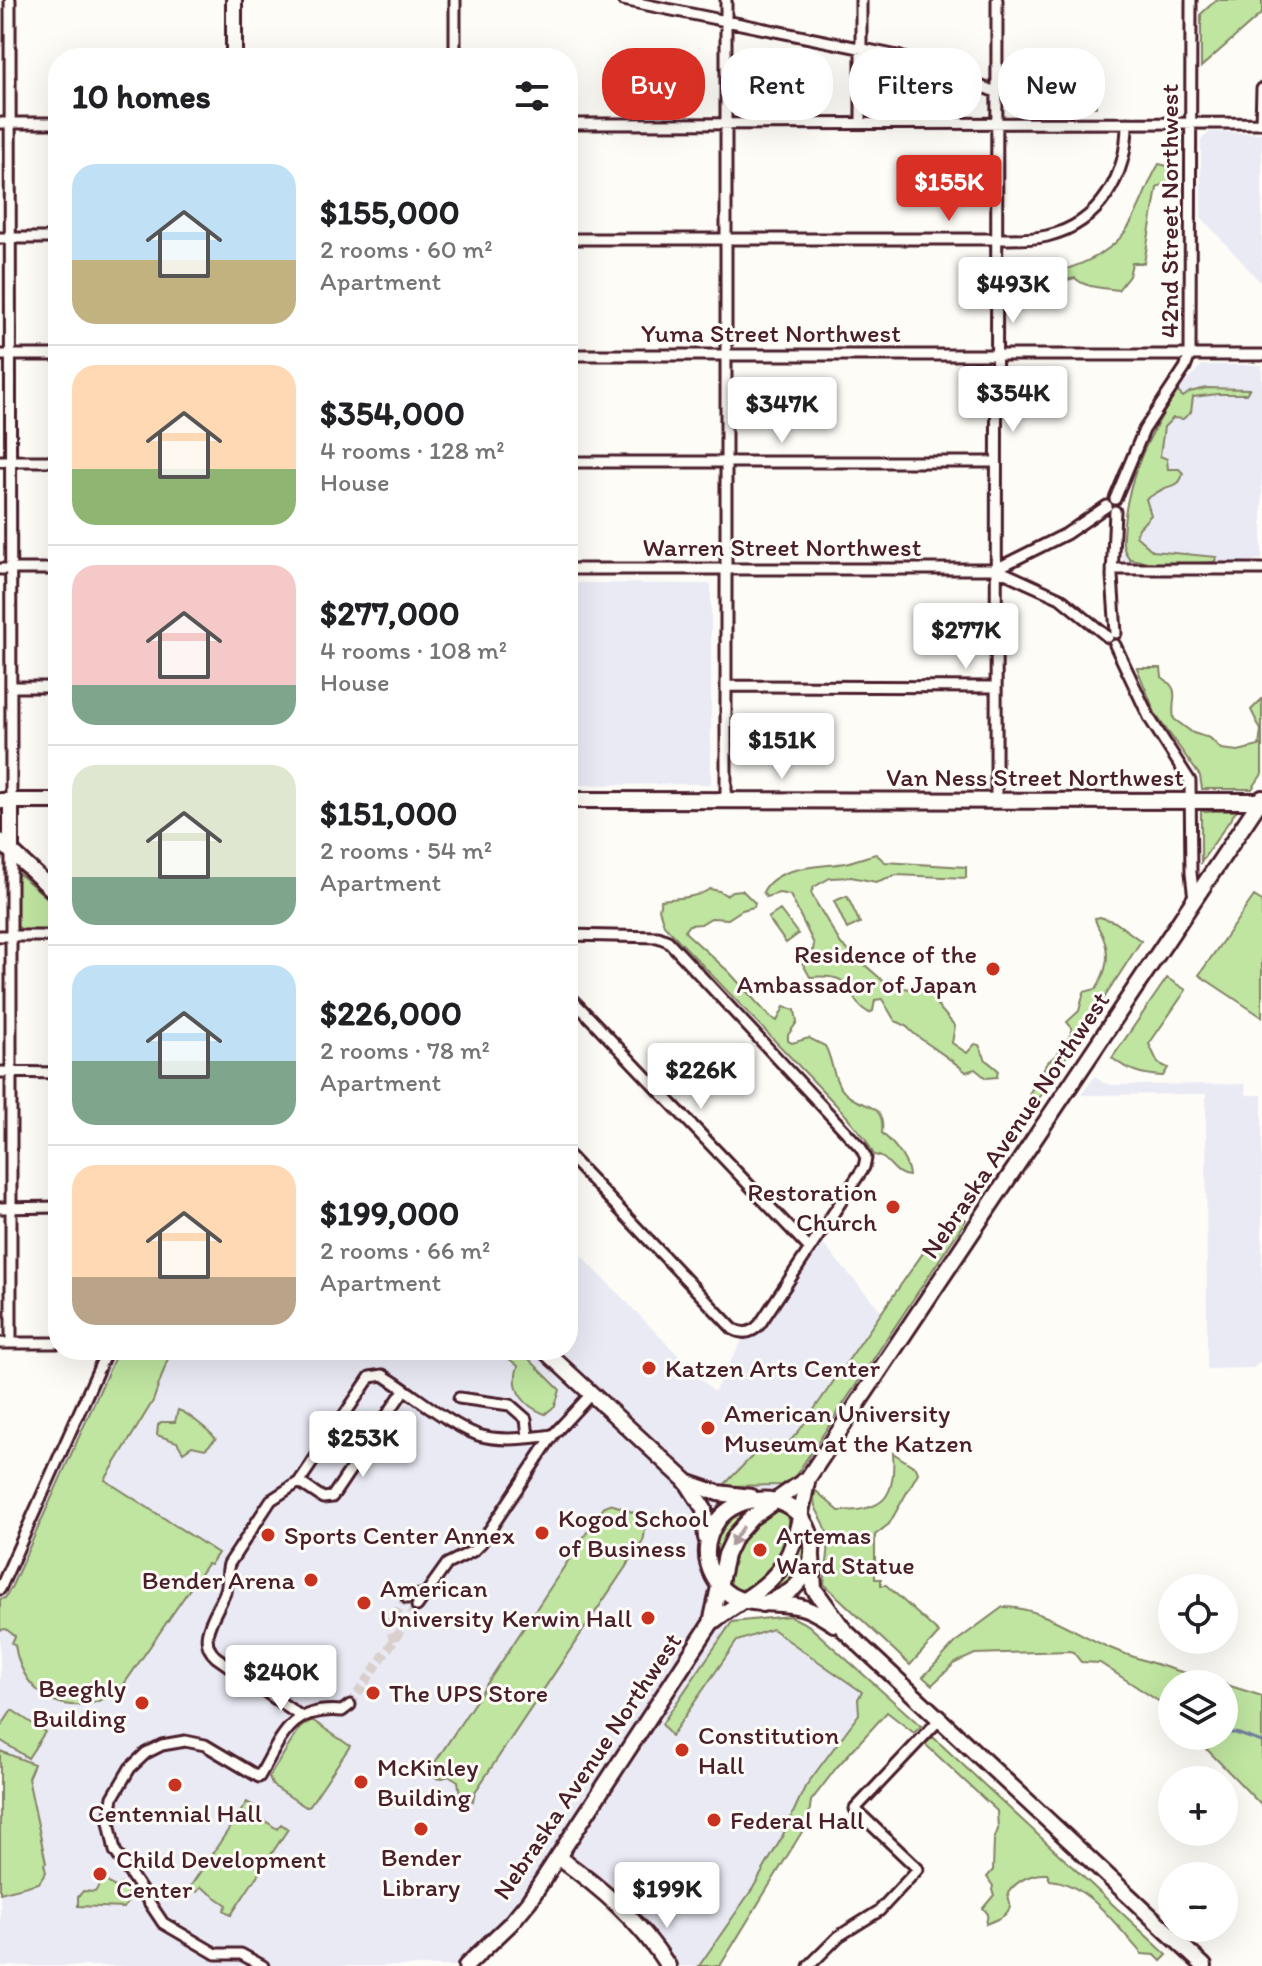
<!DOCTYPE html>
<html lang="en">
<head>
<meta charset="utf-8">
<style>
  body { margin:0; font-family:Itim,sans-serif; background:#f2f2f2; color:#202124; height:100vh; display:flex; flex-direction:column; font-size:30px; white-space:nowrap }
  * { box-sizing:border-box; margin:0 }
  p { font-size:26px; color:#757577 }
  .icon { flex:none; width:44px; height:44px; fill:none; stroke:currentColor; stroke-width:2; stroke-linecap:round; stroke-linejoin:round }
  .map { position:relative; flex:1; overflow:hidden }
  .details { position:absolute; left:48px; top:48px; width:530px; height:1312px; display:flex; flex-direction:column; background:#fff; border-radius:32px; box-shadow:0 8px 32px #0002 }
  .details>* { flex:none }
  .guide { position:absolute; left:602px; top:48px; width:540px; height:72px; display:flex; gap:16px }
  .controls { position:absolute; left:1158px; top:1574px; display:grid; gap:16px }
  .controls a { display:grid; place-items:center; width:80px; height:80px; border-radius:50%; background:#fff; box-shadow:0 8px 32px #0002; font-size:40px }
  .price { position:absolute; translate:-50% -68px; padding:0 18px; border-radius:8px; background:#fff; color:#222; font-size:26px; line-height:52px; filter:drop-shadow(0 2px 4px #0008) }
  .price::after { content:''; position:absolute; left:50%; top:48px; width:24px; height:18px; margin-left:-12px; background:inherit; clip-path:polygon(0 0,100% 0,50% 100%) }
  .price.current { background:#d93025; color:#fff }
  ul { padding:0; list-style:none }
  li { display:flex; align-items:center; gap:24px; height:200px; padding:0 24px }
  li+li { border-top:2px solid #e0e0e0 }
  li span { display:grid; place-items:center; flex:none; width:224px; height:160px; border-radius:24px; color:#555 }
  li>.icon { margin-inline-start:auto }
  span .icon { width:96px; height:96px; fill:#fffc; stroke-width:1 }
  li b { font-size:34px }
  h2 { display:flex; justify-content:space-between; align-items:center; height:96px; padding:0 24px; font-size:34px }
  .tag { padding:0 28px; border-radius:32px; background:#fff; box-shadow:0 8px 32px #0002; font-size:28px; line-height:72px }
  .tag.current { background:#d93025; color:#fff }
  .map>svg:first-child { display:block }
  .built { fill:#eaeaf5 }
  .green { fill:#bfe5a0; stroke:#848266; stroke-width:2 }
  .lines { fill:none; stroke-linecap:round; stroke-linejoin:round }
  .stream { stroke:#737e9d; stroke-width:3 }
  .street-tunnel { stroke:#d9d0ce; stroke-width:9; stroke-dasharray:9 4.5; stroke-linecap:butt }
  .street-casing { stroke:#4a1f2b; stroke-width:15 }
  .secondary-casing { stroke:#4a1f2b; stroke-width:20 }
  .primary-casing { stroke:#4a1f2b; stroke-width:20 }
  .street { stroke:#fdfcf7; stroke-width:9 }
  .secondary { stroke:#fdfcf7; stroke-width:14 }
  .primary { stroke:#fdfcf7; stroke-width:14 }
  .oneway { fill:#ac999b }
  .poi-dot { fill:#c8321e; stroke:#fdfcf7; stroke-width:3 }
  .labels { text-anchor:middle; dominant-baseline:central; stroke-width:6; stroke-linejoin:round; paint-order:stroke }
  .street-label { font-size:26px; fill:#4a1f2b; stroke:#fdfcf7 }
  .poi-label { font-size:26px; fill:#4a1f2b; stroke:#fdfcf7; text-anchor:start }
</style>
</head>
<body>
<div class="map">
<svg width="1262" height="1966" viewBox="0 0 1262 1966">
  <rect width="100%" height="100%" fill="#fdfcf7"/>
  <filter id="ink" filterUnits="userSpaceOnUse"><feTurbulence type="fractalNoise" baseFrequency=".0125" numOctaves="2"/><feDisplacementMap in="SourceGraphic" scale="16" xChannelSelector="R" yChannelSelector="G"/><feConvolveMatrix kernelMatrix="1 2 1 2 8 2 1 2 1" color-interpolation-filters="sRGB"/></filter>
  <g filter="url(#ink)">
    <path class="built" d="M1210,132L1262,133V284L1201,217V139Z
      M1202,365H1262V559L1238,563H1126L1122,558V543L1128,490L1137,464L1152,431L1177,391Z
      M568,583L711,584V784L568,785Z
      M1095,1076L1103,1083L1113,1085L1245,1084L1246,1095H1262V1360L1253,1368L1207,1369L1206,1094L1081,1095Z
      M568,1242L714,1392L743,1339L755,1337L821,1242L903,1336L791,1506L786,1504L709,1539L732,1596L724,1609L731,1618L737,1620L778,1616L809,1623L880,1688L812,1793L776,1861L700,1966H668L651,1941L558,1857L507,1927L457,1966H0V1595L5,1592L113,1350H568Z"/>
    <path class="green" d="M1216,0H1262V13L1201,67V14Z
      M1071,87H1096V107H1071Z
      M1159,164L1176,168V183L1163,184L1157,188L1144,263H1132L1129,276L1118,290C1104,288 1085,288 1075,278L1067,280L1060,288L1048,282L1049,275C1073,267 1097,260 1116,242C1137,223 1144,188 1159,164Z
      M1206,388L1249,389L1246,394H1218L1193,397L1191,412L1183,419L1173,418L1164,427L1160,456L1167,459L1168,469H1179L1183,473C1180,487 1173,484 1163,489C1157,492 1152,496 1146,499L1151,515L1139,528L1136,536L1153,551L1217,557L1214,562C1187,565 1157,565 1130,559C1120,548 1123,537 1124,523C1130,470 1149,436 1177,391L1183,397L1190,392Z
      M1137,668H1161L1162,677C1183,692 1170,698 1174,719L1193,733L1210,738L1221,749L1238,751L1259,746L1261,730L1251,710L1262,699V774L1252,789H1202L1200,776L1156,715Z
      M1201,811H1236L1201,862Z
      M876,854L885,862L966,867V878L896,875L876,882L851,877L830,878L814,887L811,892L814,899L841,944L889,986L911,989C918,984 921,984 930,988L937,1005L955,1026L952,1043L967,1053L975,1044L979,1045L986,1060L998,1070L997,1077L986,1078L975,1069L966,1072C950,1058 933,1048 917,1036C907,1029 910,1026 895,1021L882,999L875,1000L873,1011L869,1013C840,996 862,973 810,977L799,957L813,950L814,944L790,895L779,893L766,897L763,892C776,865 820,867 845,863C855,861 866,856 876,854Z
      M19,874L58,907V930H23L17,926V878Z
      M710,889L719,891L726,895L732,891L742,890L755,903L754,907L742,910L728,919L711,918L701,924L689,925L685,930L686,933L729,972L769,1016L777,1021L784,1007L795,1010L797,1022L788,1035V1041L792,1043L809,1038L825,1046C832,1058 832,1074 840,1087C857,1112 886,1097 882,1133C894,1144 908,1159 909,1176C892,1175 890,1156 874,1155L865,1138L843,1112L664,925L659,909L661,900C677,898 696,898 710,889Z
      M847,896L860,923L847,929L834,901Z
      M1254,896L1262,901V1017L1199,975Z
      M780,910L798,934L786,943L768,918Z
      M1100,917L1115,922L1141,941L1040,1097L1036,1099L1029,1094L1047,1063L1055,1056L1071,1034L1072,1028L1067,1022L1079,1011L1084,992L1096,989C1106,972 1111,956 1103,937C1100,929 1096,926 1095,918Z
      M1167,978L1186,990L1149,1044L1158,1063L1168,1068L1163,1076C1143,1075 1128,1071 1112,1058Z
      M953,1210L966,1220L794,1478L782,1485L723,1486L765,1443L784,1448L799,1431Z
      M118,1350H171L153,1401L105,1480L218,1553L210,1565L207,1564L122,1687C78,1724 23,1702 15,1645L12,1643L15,1636L6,1629L0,1630V1599L5,1598L11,1588Z
      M498,1350H520L560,1390L555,1406L545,1414C524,1406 510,1390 518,1366Z
      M178,1410C186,1412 210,1431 216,1439L205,1449L192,1446L183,1452L177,1442L157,1435L158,1425L161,1422H175Z
      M893,1453L916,1468L918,1473L889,1524L875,1535V1579H881V1585H886L939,1633L910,1665L824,1584C826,1564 832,1546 825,1526C820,1513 810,1506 816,1491L839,1511C884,1511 896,1498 893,1453Z
      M610,1504C630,1510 651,1515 643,1541L475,1792L473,1801L460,1794L458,1781L450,1776L438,1779L427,1770H430L591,1526L605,1506Z
      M756,1504L718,1571C709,1551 714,1528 732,1513C737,1508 749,1506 756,1504Z
      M782,1510C808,1532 763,1597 734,1589C712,1563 754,1512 782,1510Z
      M800,1531C809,1548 806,1575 788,1586C780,1590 771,1593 763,1597Z
      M1003,1607C1043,1607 1079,1636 1115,1650C1150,1664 1187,1673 1223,1684H1172V1710L1100,1663L1081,1662L1073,1652L1069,1651L975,1654L955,1663L932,1685L923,1677L958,1640Z
      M790,1616L808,1625L921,1726L914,1733L887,1712L837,1767L811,1801L808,1822L720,1966H699L753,1888L781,1839L805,1787L859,1714L858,1699L862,1692L772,1629L737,1641L671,1736L662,1724L732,1622Z
      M1224,1684L1262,1696V1806L1194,1736H1224Z
      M12,1710L45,1732L28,1758L0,1740V1728Z
      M312,1720L350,1746L310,1805L306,1807L272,1785L269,1777L300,1728Z
      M933,1737L1167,1955L1161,1961L1155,1955L1142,1954C1118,1928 1088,1883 1050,1880L1047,1874C1032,1873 1017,1880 1008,1893C1008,1897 1010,1901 1010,1905C1009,1917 993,1921 986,1924L988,1914L983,1908L994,1895L992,1890L993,1886L987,1877L993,1870L994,1840L998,1829L997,1811L925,1744Z
      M0,1751L34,1764L28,1778L46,1863L44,1864L46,1872L39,1883L0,1893Z
      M247,1802L254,1806L251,1811L277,1829L281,1824L288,1829L231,1915L224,1910L227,1905L201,1887L197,1892L190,1887Z
      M106,1881L115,1887L121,1884L130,1897L124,1908L78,1906V1897L83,1891L95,1892L100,1884Z"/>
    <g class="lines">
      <path class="stream" d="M1224,1733H1236L1262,1742"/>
      <path class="street-tunnel" d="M394,1641L389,1624L407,1598
        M350,1705L417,1606"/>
      <defs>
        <path id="street" d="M10,0L11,801
          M455,0V58
          M623,0L898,56L996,92
          M861,0V123
          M0,123H58
          M1261,123L1262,89
          M568,124L1262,123
          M0,238H58
          M568,239H997C1013,239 1030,240 1047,236C1101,223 1127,175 1127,123
          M0,355H58
          M568,355H1262
          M0,461H58
          M568,462H996
          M1115,499L1144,430L1185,368L1190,355L1191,0
          M1115,511L1112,576L1116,633
          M0,569H58
          M568,569H996L1060,598L1108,637
          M996,569L1066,534L1107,506
          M1112,569H1262
          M1115,645L1150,719L1190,781L1191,873L1194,899
          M726,686L996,687
          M11,687H58
          M726,800V0
          M996,801L997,0
          M11,851V1343
          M568,935L658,937L668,941L861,1148L866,1158L864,1167L760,1324C752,1333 744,1335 733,1329L568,1155
          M0,936H58
          M568,995L810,1249
          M0,1072L58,1073
          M0,1208L58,1207
          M0,1343H58
          M459,1398L510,1405L526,1419L528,1437
          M299,1482L323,1498L332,1497L404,1390
          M0,1589L107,1350
          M407,1598L424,1594
          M417,1606L447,1564L473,1551L481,1543L553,1435L591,1394
          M300,1716L216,1657C194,1638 219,1611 226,1590C229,1581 226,1574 229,1564L271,1500L299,1482L370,1377L383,1375C411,1392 448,1424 478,1435C500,1442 531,1438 553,1435
          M263,1966L241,1954H216L163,1923L115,1851L109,1822L113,1797L130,1768L146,1753L162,1745L185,1741L205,1745L259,1777C282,1737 290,1706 342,1711L350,1705
          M809,1966L839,1936L879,1911L918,1869L855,1809L939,1720"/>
        <path id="secondary" d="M234,0V58
          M568,800L1262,801
          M0,801H58
          M11,801V851
          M558,1857C601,1888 639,1920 668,1966"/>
        <path id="primary" d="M0,841L58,895
          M544,1350L686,1481L704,1509L706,1538
          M686,1482L718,1493L751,1497
          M812,1556L814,1589L844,1630L1204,1966
          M762,1604C773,1600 785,1596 794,1588C834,1551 803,1489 750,1501C731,1505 717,1516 710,1535C705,1549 706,1563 713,1576C732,1612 768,1599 801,1607C813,1610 823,1617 834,1624
          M711,1623C730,1607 755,1596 772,1578C798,1553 800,1512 808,1478L1262,798
          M466,1966L510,1924L529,1901L711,1623L726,1555L735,1536L751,1518L808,1478"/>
      </defs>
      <use href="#street" class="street-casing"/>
      <use href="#secondary" class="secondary-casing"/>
      <use href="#primary" class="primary-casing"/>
      <use href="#street" class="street"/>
      <use href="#secondary" class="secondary"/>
      <use href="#primary" class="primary"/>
    </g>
    <defs><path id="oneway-solid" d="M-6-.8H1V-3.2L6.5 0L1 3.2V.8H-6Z" transform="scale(2)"/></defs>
    <use class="oneway" href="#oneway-solid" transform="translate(737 1536) rotate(124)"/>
  </g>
  <g class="poi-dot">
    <circle cx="993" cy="969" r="8"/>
    <circle cx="893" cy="1207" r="8"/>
    <circle cx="649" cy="1368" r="8"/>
    <circle cx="708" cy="1428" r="8"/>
    <circle cx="542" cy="1533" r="8"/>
    <circle cx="268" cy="1535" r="8"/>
    <circle cx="760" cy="1550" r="8"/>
    <circle cx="311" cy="1580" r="8"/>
    <circle cx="364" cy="1603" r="8"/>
    <circle cx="648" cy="1618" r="8"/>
    <circle cx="373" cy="1693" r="8"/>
    <circle cx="142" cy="1703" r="8"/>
    <circle cx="682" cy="1750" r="8"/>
    <circle cx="361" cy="1782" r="8"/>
    <circle cx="175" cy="1785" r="8"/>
    <circle cx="714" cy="1820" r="8"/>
    <circle cx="421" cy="1829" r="8"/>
    <circle cx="100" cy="1874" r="8"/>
  </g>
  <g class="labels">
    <g class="street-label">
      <text transform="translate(1169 211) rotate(-90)">42nd Street Northwest</text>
      <text x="771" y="333">Yuma Street Northwest</text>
      <text x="782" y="547">Warren Street Northwest</text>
      <text x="1035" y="777">Van Ness Street Northwest</text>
      <text transform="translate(1015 1125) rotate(-56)">Nebraska Avenue Northwest</text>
      <text transform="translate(587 1766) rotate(-56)">Nebraska Avenue Northwest</text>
    </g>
    <g class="poi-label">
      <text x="977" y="954" text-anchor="end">Residence of the<tspan x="977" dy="30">Ambassador of Japan</tspan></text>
      <text x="877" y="1192" text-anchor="end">Restoration<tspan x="877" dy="30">Church</tspan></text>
      <text x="665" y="1368">Katzen Arts Center</text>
      <text x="724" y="1413">American University<tspan x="724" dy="30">Museum at the Katzen</tspan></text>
      <text x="558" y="1518">Kogod School<tspan x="558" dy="30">of Business</tspan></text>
      <text x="284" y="1535">Sports Center Annex</text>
      <text x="776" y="1535">Artemas<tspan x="776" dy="30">Ward Statue</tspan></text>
      <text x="295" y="1580" text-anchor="end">Bender Arena</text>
      <text x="380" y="1588">American<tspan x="380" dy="30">University</tspan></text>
      <text x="632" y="1618" text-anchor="end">Kerwin Hall</text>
      <text x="126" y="1688" text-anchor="end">Beeghly<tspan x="126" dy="30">Building</tspan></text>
      <text x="389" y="1693">The UPS Store</text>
      <text x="698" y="1735">Constitution<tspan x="698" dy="30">Hall</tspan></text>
      <text x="377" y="1767">McKinley<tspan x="377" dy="30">Building</tspan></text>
      <text x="175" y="1813" text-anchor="middle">Centennial Hall</text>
      <text x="730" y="1820">Federal Hall</text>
      <text x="421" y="1857" text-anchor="middle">Bender<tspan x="421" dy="30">Library</tspan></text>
      <text x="116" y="1859">Child Development<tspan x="116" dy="30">Center</tspan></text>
    </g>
  </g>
</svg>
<div class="controls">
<a><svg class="icon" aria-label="locate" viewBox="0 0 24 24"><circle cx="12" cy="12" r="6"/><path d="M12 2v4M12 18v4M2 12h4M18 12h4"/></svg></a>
<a><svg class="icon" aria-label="layers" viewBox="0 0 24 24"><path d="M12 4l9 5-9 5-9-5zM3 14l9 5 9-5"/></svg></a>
<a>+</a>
<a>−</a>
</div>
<b class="price current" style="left:949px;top:223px">$155K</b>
<b class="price" style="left:1013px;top:325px">$493K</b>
<b class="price" style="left:1013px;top:434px">$354K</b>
<b class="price" style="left:782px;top:445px">$347K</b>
<b class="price" style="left:966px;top:671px">$277K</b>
<b class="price" style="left:782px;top:781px">$151K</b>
<b class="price" style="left:701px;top:1111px">$226K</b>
<b class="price" style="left:363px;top:1479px">$253K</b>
<b class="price" style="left:281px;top:1713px">$240K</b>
<b class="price" style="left:667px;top:1930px">$199K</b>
<div class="guide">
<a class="tag current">Buy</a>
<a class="tag">Rent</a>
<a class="tag">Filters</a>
<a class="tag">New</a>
</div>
<section class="details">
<h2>10 homes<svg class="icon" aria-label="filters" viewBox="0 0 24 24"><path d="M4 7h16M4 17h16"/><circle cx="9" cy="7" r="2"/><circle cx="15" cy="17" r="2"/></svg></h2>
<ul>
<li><span style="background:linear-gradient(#bfe0f5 60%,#c2b280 0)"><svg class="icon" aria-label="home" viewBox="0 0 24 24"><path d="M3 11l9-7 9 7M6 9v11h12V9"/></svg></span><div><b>$155,000</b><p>2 rooms · 60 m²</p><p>Apartment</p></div></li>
<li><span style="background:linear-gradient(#ffd9b3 65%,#8fb573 0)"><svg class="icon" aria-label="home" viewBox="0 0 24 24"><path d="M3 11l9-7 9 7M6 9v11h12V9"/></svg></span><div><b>$354,000</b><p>4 rooms · 128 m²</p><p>House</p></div></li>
<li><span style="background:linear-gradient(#f6c9c9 75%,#7fa58c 0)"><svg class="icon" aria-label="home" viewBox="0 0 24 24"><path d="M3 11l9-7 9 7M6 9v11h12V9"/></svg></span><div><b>$277,000</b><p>4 rooms · 108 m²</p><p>House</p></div></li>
<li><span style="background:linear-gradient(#dfe7d0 70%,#7fa58c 0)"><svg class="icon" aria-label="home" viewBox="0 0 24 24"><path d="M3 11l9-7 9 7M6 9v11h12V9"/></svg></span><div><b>$151,000</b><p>2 rooms · 54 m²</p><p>Apartment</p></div></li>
<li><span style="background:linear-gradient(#bfe0f5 60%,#7fa58c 0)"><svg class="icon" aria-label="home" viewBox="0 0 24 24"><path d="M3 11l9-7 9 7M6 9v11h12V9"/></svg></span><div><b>$226,000</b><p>2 rooms · 78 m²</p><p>Apartment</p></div></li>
<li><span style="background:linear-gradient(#ffd9b3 70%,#b9a48a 0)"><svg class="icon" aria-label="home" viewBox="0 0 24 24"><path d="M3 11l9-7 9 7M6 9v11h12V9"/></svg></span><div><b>$199,000</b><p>2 rooms · 66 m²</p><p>Apartment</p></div></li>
</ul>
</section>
</div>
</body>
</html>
